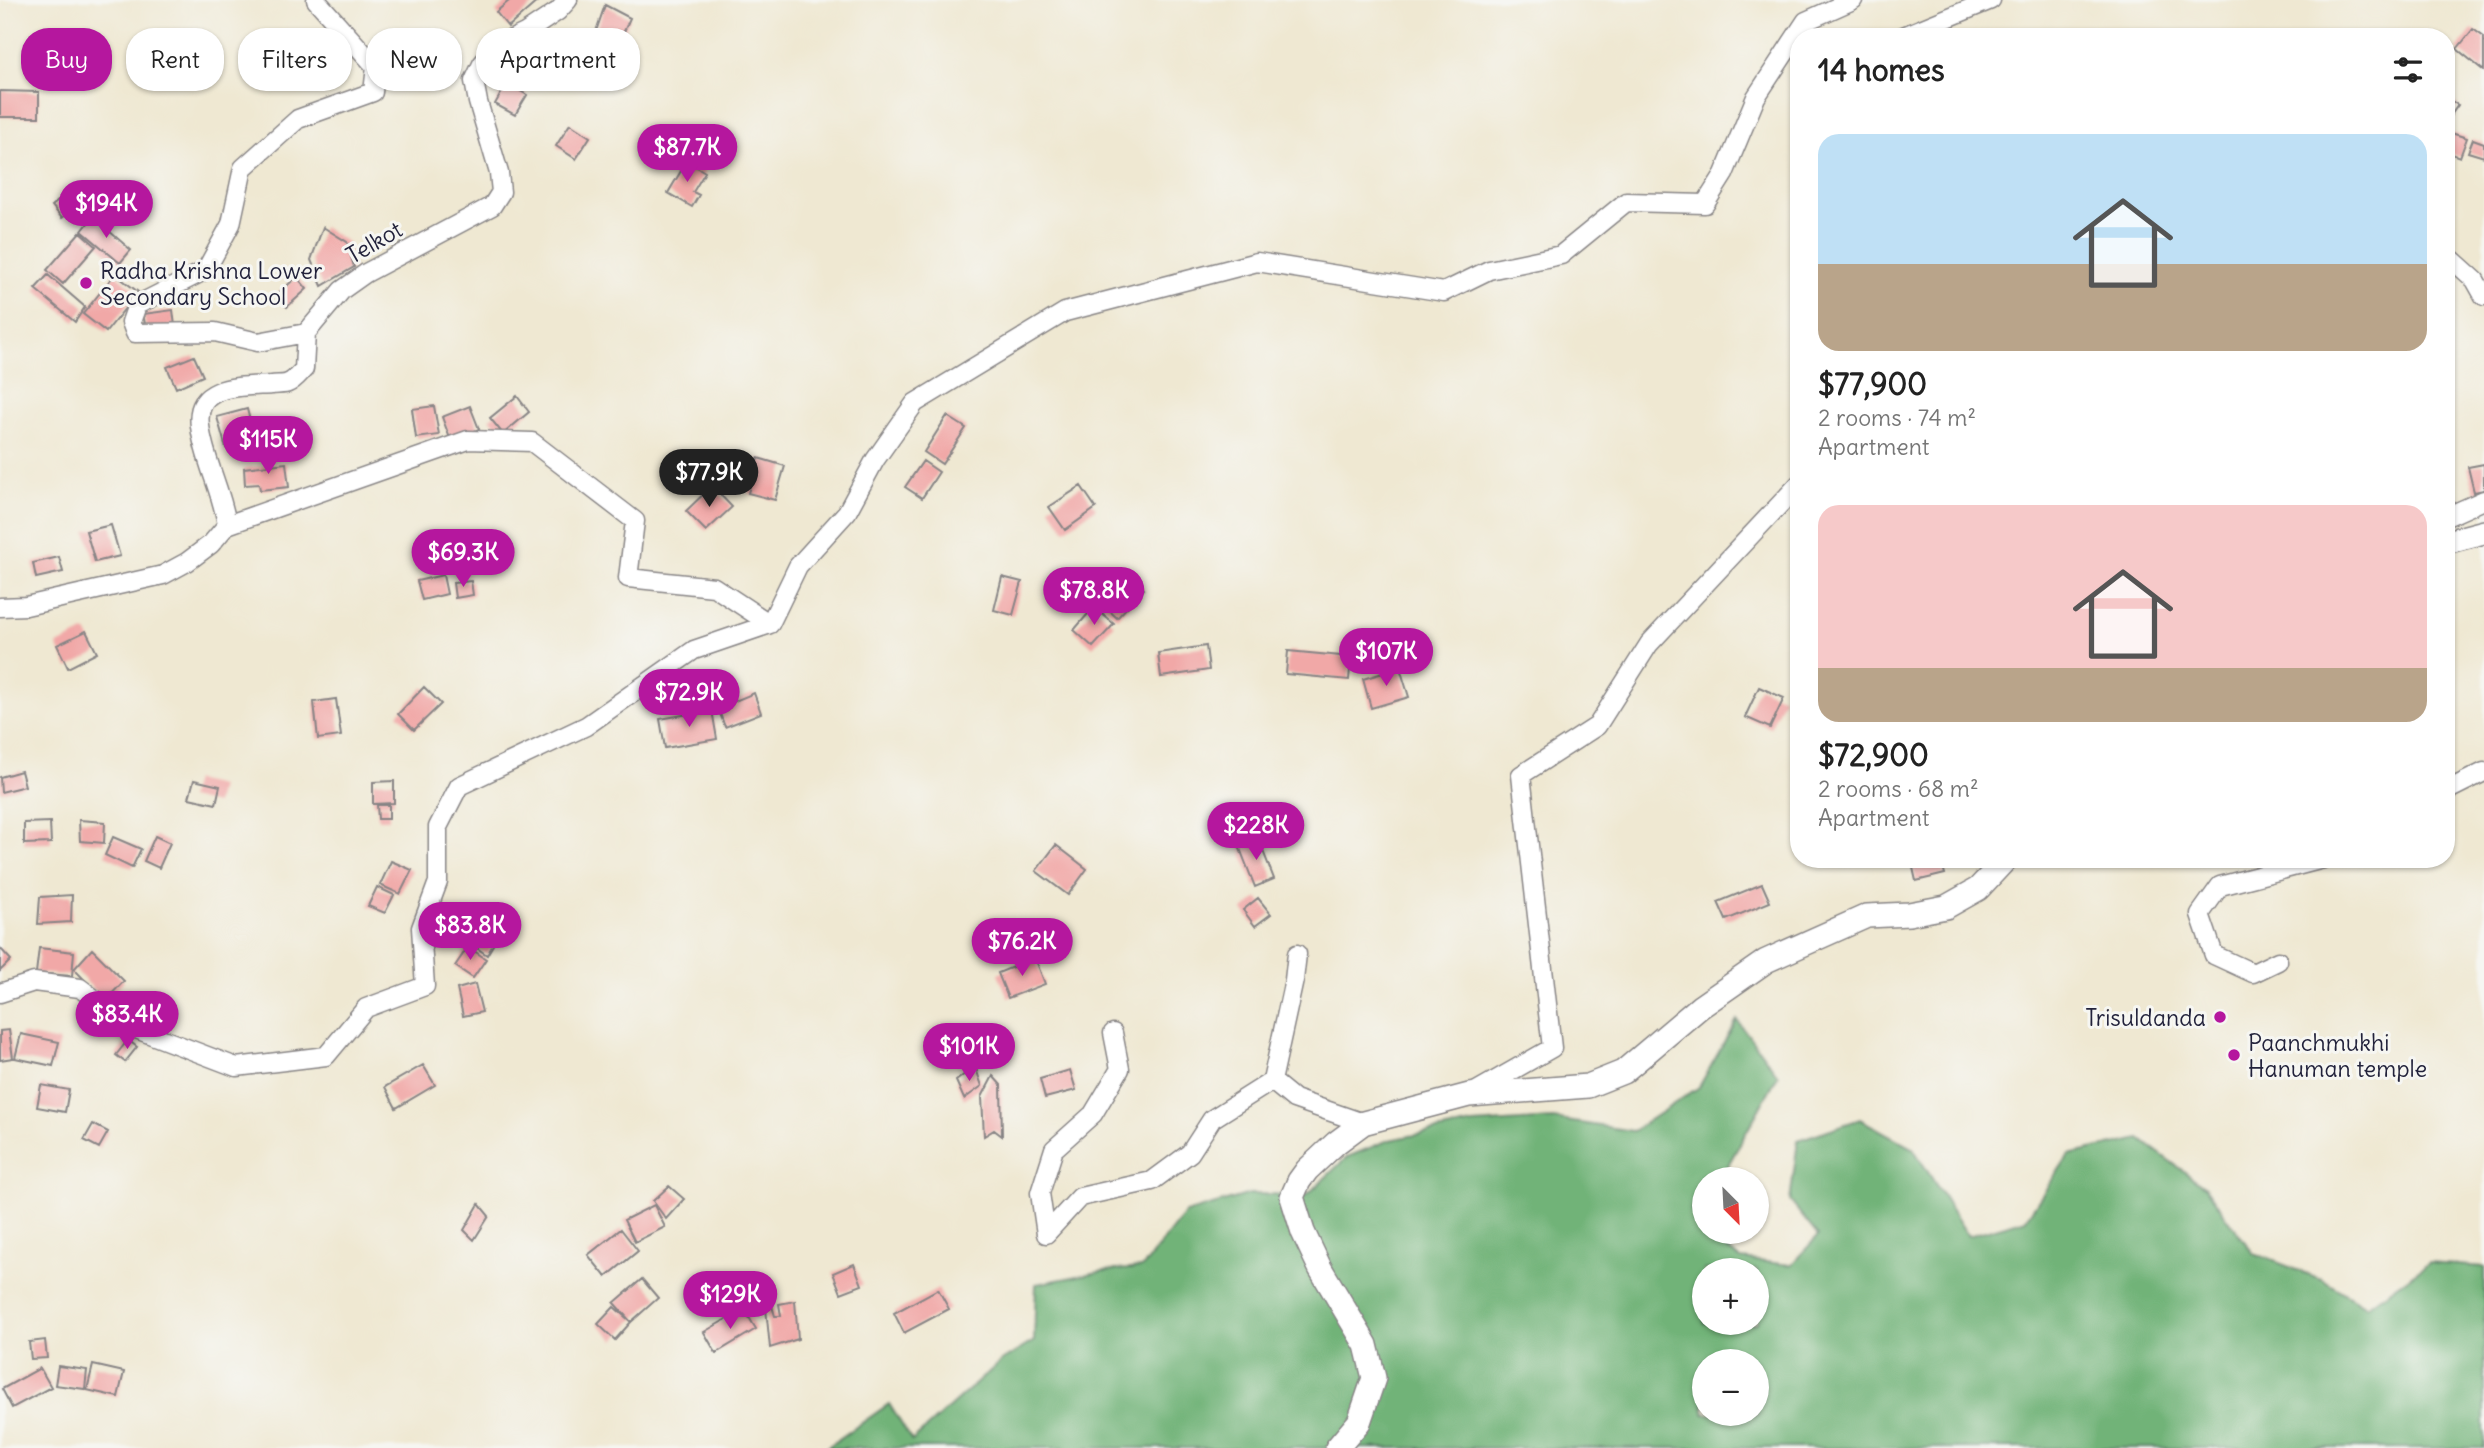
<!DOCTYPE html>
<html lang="en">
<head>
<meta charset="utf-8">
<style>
  body { margin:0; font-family:Delius,sans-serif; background:#f2f2f2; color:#222; height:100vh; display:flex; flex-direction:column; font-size:26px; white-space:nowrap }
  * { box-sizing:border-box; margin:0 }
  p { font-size:23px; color:#767676 }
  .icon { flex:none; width:38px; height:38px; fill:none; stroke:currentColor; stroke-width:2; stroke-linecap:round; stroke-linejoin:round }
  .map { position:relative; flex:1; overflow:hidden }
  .panel { position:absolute; left:1790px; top:28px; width:665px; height:840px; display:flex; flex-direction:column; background:#fff; border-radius:28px; box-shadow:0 2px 5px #0004 }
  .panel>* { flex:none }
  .guide { position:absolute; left:21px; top:28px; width:665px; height:63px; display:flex; gap:14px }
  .needle { width:46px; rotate:156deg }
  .buttons { position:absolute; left:1692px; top:1167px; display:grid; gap:14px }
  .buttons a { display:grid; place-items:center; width:77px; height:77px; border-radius:50%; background:#fff; box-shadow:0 2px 5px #0004; font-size:35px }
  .price { position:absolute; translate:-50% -60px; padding:0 16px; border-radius:24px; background:#b5179e; color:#fff; font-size:23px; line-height:46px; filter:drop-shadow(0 2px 4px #0008) }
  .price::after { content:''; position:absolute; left:50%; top:42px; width:21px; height:16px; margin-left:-10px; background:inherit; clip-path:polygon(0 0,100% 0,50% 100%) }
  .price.current { background:#222; color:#fff }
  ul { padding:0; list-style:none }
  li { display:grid; align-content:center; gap:14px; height:371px; padding:0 28px }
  li span { display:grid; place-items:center; height:217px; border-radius:21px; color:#555 }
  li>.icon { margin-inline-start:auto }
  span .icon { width:126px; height:126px; fill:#fffc; stroke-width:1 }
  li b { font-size:30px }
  h2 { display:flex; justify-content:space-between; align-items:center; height:84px; padding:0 28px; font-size:30px }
  .chip { padding:0 24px; border-radius:28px; background:#fff; box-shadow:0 2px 5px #0004; font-size:24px; line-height:63px }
  .chip.current { background:#b5179e; color:#fff }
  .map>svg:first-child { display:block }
  .forest { fill:#71b378; stroke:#4a6a5a; stroke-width:2; fill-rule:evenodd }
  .building { fill:#f1a8a7 }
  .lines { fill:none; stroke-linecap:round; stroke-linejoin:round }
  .minor-casing { stroke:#888586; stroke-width:21 }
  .tertiary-casing { stroke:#888586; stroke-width:26 }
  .minor { stroke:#fff; stroke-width:18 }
  .tertiary { stroke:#fff; stroke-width:23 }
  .poi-dot { fill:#b5179e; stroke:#f6f6f2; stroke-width:2.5 }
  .labels { text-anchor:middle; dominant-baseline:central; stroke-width:6; stroke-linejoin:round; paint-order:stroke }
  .street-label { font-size:23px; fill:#22223b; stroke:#f6f6f2 }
  .poi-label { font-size:23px; fill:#22223b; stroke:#f6f6f2; text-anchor:start }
</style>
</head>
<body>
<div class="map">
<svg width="2484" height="1448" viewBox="0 0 2484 1448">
  <rect width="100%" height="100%" fill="#f6f6f2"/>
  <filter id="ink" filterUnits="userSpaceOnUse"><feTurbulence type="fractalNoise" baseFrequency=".0143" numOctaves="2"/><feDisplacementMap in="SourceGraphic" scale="14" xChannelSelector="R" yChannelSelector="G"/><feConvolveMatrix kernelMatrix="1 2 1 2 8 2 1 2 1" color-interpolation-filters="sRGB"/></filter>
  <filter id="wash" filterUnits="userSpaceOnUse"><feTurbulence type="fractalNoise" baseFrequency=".00686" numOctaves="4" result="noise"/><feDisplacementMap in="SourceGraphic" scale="28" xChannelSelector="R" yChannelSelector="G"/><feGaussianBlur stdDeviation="1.57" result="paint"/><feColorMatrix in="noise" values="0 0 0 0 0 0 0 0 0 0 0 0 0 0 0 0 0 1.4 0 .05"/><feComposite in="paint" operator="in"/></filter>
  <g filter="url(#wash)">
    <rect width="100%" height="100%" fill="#efe8d2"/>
    <path class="forest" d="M1737,1020L1778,1075L1727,1167L1717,1179L1704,1180V1193L1691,1209L1707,1236L1741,1259L1791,1265L1818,1236L1790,1201L1798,1140L1860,1119L1913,1148L1968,1236L2026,1219L2069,1155L2140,1139L2205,1187L2253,1253L2321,1279L2366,1306L2429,1263L2484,1267V1448H826L889,1404L912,1441L1000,1362L1034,1341L1036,1284L1104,1271L1142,1268L1185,1213L1250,1194L1307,1195L1347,1157L1389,1140L1473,1124L1553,1119L1633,1131L1699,1087ZM1704,1270H1757V1323H1704ZM1704,1362H1757V1414H1704Z"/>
    <g id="blocks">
      <path class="building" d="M510,0H539L508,27L496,12Z
        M605,5L630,18L618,45L594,37Z
        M2473,29L2484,37V71L2457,49Z
        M507,83L527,95L515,115L495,104Z
        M0,91L39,92V117H0Z
        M2446,98L2458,105L2446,122Z
        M570,124L590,137L576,159L556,146Z
        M2448,132L2467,138L2460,157L2446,152Z
        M2473,139L2484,143V157L2468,152Z
        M687,161L705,172L693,192L699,195L692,207L668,193Z
        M68,193L78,205L62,218L52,206Z
        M93,217L131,250L120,263L82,231Z
        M323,227L347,242L354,267L322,286L311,260Z
        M80,232L96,246L63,284L47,270Z
        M115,274L138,292L106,332L83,314Z
        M48,275L85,307L75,322L35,289Z
        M297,277L307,289L287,307L276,295Z
        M173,310L175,326L146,329L143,314Z
        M194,356L203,376L176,388L167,367Z
        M517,396L529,412L503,434L490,418Z
        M434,406L439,435L416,438L412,409Z
        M470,406L479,429L451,441L442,417Z
        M247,409L255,440L226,448L217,417Z
        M947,416L966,428L942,464L924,452Z
        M758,458L785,466L775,500L748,493Z
        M923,461L939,472L922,498L905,487Z
        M286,463L289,487L260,490L259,484L245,485L244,468Z
        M2484,464V490L2474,492L2468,467Z
        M712,486L732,507L706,531L686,511Z
        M1081,486L1096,508L1065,530L1049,507Z
        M111,525L120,556L95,562L86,531Z
        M59,557L63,572L36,578L33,563Z
        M1125,571L1144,589L1117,618L1098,600Z
        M443,575L447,594L422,600L417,581Z
        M1002,577L1022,582L1013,615L994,610Z
        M471,581L473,595L455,598L453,583Z
        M1094,607L1114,624L1093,647L1074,630Z
        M86,631L97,653L68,668L57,645Z
        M1206,646L1209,670L1161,677L1158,653Z
        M1288,651L1351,657L1349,680L1286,674Z
        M1400,668L1409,697L1371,708L1363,679Z
        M424,687L441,704L414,730L398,714Z
        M1759,687L1784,698L1770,728L1745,717Z
        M754,693L761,713L725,727L718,708Z
        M336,699L341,736L318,739L314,702Z
        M712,710L717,739L665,748L660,719Z
        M21,771L25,786L1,792L0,777Z
        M194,780L220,786L216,804L189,798Z
        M394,781V803L373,804V782Z
        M377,805H389V819H378Z
        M79,820L105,822L104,843L80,841Z
        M50,822L51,843L24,844V823Z
        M155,836L170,843L159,868L144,861Z
        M113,837L141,849L132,868L105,855Z
        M1258,838L1274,879L1255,887L1239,846Z
        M1056,845L1087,869L1068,895L1036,871Z
        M1911,859H1941L1945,874L1916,881Z
        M391,861L412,870L400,894L380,885Z
        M1762,884L1770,902L1726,920L1718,902Z
        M377,887L394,895L385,913L368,906Z
        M72,895L71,922L38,924L40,897Z
        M1258,898L1271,914L1255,926L1243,910Z
        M482,928L497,938L487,955L471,944Z
        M468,947L486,959L473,978L455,966Z
        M0,948L11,960L0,971Z
        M39,948L74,952L72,976L36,973Z
        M92,949L124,981L105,1001L74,969Z
        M1035,958L1045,984L1008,998L998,973Z
        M475,984L482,1012L463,1016L457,989Z
        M9,1030L13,1058L0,1060V1031Z
        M21,1034L59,1042L53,1066L15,1058Z
        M128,1040L137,1047L125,1062L116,1055Z
        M423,1065L435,1085L396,1108L385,1087Z
        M975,1066L982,1086L964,1099L956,1081Z
        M1070,1070L1076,1090L1045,1098L1040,1079Z
        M993,1076L1001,1085L1002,1136L994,1130L984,1136L982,1097Z
        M41,1085L69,1090L65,1112L37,1107Z
        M93,1124L108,1132L99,1148L84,1140Z
        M669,1186L684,1199L666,1219L653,1201Z
        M479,1204L489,1216L474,1240L464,1230Z
        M654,1205L665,1227L635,1242L624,1220Z
        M621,1229L638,1251L606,1277L588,1255Z
        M854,1264L862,1285L841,1293L833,1273Z
        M642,1279L658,1298L631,1322L614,1303Z
        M938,1289L949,1309L904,1333L894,1313Z
        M795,1301L798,1339L770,1348L766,1308L772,1306L775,1316H781L779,1304Z
        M614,1307L631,1322L615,1340L598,1324Z
        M744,1309L756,1329L716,1353L704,1332Z
        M45,1340L47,1358L31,1359L29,1342Z
        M93,1365L124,1372L118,1397L87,1390Z
        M58,1366L87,1370L85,1389L55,1385Z
        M40,1368L51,1387L12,1408L2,1389Z"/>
    </g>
  </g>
  <g filter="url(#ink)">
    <use href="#blocks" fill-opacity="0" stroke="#888586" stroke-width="2"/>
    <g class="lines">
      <defs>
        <path id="minor" d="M1901,37L1991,0
          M2446,254L2475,280L2484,296
          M306,333L258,342L215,332L135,333L131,322L137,305L206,270L231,224L243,168L298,119L373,92L376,67L316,0
          M2446,517L2484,500
          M227,525L468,440L532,442L635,521L628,578L714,587L770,624L798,566L847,512L875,460L915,403L1065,312L1257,262L1444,292L1489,270L1561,255L1626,202L1705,204L1724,174L1756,97L1806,21L1853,0
          M0,607L26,606L163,575L187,562L211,544L227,525C222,491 204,460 200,426C194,383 242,387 272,385C276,384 284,385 288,383C294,381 300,373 304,369L306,333L342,290L366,273L492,206L501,192L499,173L478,102L474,81L482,64L497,46L525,33L558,11L568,0
          M2446,791L2484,772
          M2278,961L2253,973L2214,955L2200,914L2220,886L2323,859
          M0,993L34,982L80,988L131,1027L236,1067L326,1056L366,1008L425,986L421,928L438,882V827L459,786L586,726L694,650L770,624
          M1113,1033L1120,1069L1093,1114L1054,1149L1040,1193L1046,1234L1080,1197L1152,1181L1190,1153L1212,1119L1272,1081L1294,1099L1363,1123
          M1272,1081L1294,980L1297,954
          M1473,1093L1552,1048L1521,775L1597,726L1649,644L1799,484"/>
        <path id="tertiary" d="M2446,542L2484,532
          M1337,1448L1359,1422L1374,1378L1366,1345L1320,1268L1303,1232L1292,1197L1299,1181L1307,1170L1336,1143L1363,1123L1469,1095L1588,1086L1623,1072L1700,1007L1766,961L1867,916L1909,914L1946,907L1978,889L2006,859"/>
      </defs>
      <use href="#minor" class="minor-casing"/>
      <use href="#tertiary" class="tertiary-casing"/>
      <use href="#minor" class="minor"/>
      <use href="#tertiary" class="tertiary"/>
    </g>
  </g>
  <g class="poi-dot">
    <circle cx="86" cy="283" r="7"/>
    <circle cx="2220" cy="1017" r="7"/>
    <circle cx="2234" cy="1055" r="7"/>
  </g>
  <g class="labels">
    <g class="street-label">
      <text transform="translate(374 242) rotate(-30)">Telkot</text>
    </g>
    <g class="poi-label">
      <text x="100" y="270">Radha Krishna Lower<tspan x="100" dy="26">Secondary School</tspan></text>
      <text x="2206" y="1017" text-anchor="end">Trisuldanda</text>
      <text x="2248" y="1042">Paanchmukhi<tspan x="2248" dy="26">Hanuman temple</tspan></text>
    </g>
  </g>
</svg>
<div class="buttons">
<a><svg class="needle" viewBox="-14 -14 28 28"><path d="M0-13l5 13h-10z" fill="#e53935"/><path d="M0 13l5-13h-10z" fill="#767676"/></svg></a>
<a>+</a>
<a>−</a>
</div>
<b class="price" style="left:687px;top:184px">$87.7K</b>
<b class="price" style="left:106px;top:240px">$194K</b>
<b class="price" style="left:268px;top:476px">$115K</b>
<b class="price current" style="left:709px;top:509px">$77.9K</b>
<b class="price" style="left:463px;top:589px">$69.3K</b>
<b class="price" style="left:1094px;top:627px">$78.8K</b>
<b class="price" style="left:1386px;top:688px">$107K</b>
<b class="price" style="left:689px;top:729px">$72.9K</b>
<b class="price" style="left:1256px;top:862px">$228K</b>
<b class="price" style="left:470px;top:962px">$83.8K</b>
<b class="price" style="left:1022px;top:978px">$76.2K</b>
<b class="price" style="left:127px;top:1051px">$83.4K</b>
<b class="price" style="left:969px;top:1083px">$101K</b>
<b class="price" style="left:730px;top:1331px">$129K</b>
<div class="guide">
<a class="chip current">Buy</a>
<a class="chip">Rent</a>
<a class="chip">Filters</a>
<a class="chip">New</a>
<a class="chip">Apartment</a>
</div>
<section class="panel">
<h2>14 homes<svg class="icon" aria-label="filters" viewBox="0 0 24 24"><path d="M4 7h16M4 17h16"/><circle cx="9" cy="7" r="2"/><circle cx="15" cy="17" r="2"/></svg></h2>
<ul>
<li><span style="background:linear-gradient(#bfe0f5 60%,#b9a48a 0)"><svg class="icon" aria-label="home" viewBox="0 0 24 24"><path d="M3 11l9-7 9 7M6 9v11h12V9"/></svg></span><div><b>$77,900</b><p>2 rooms · 74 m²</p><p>Apartment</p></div></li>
<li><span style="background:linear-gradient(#f6c9c9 75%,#b9a48a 0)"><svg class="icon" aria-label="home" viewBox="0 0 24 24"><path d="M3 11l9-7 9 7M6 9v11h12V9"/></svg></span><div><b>$72,900</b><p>2 rooms · 68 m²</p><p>Apartment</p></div></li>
</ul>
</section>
</div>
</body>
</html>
